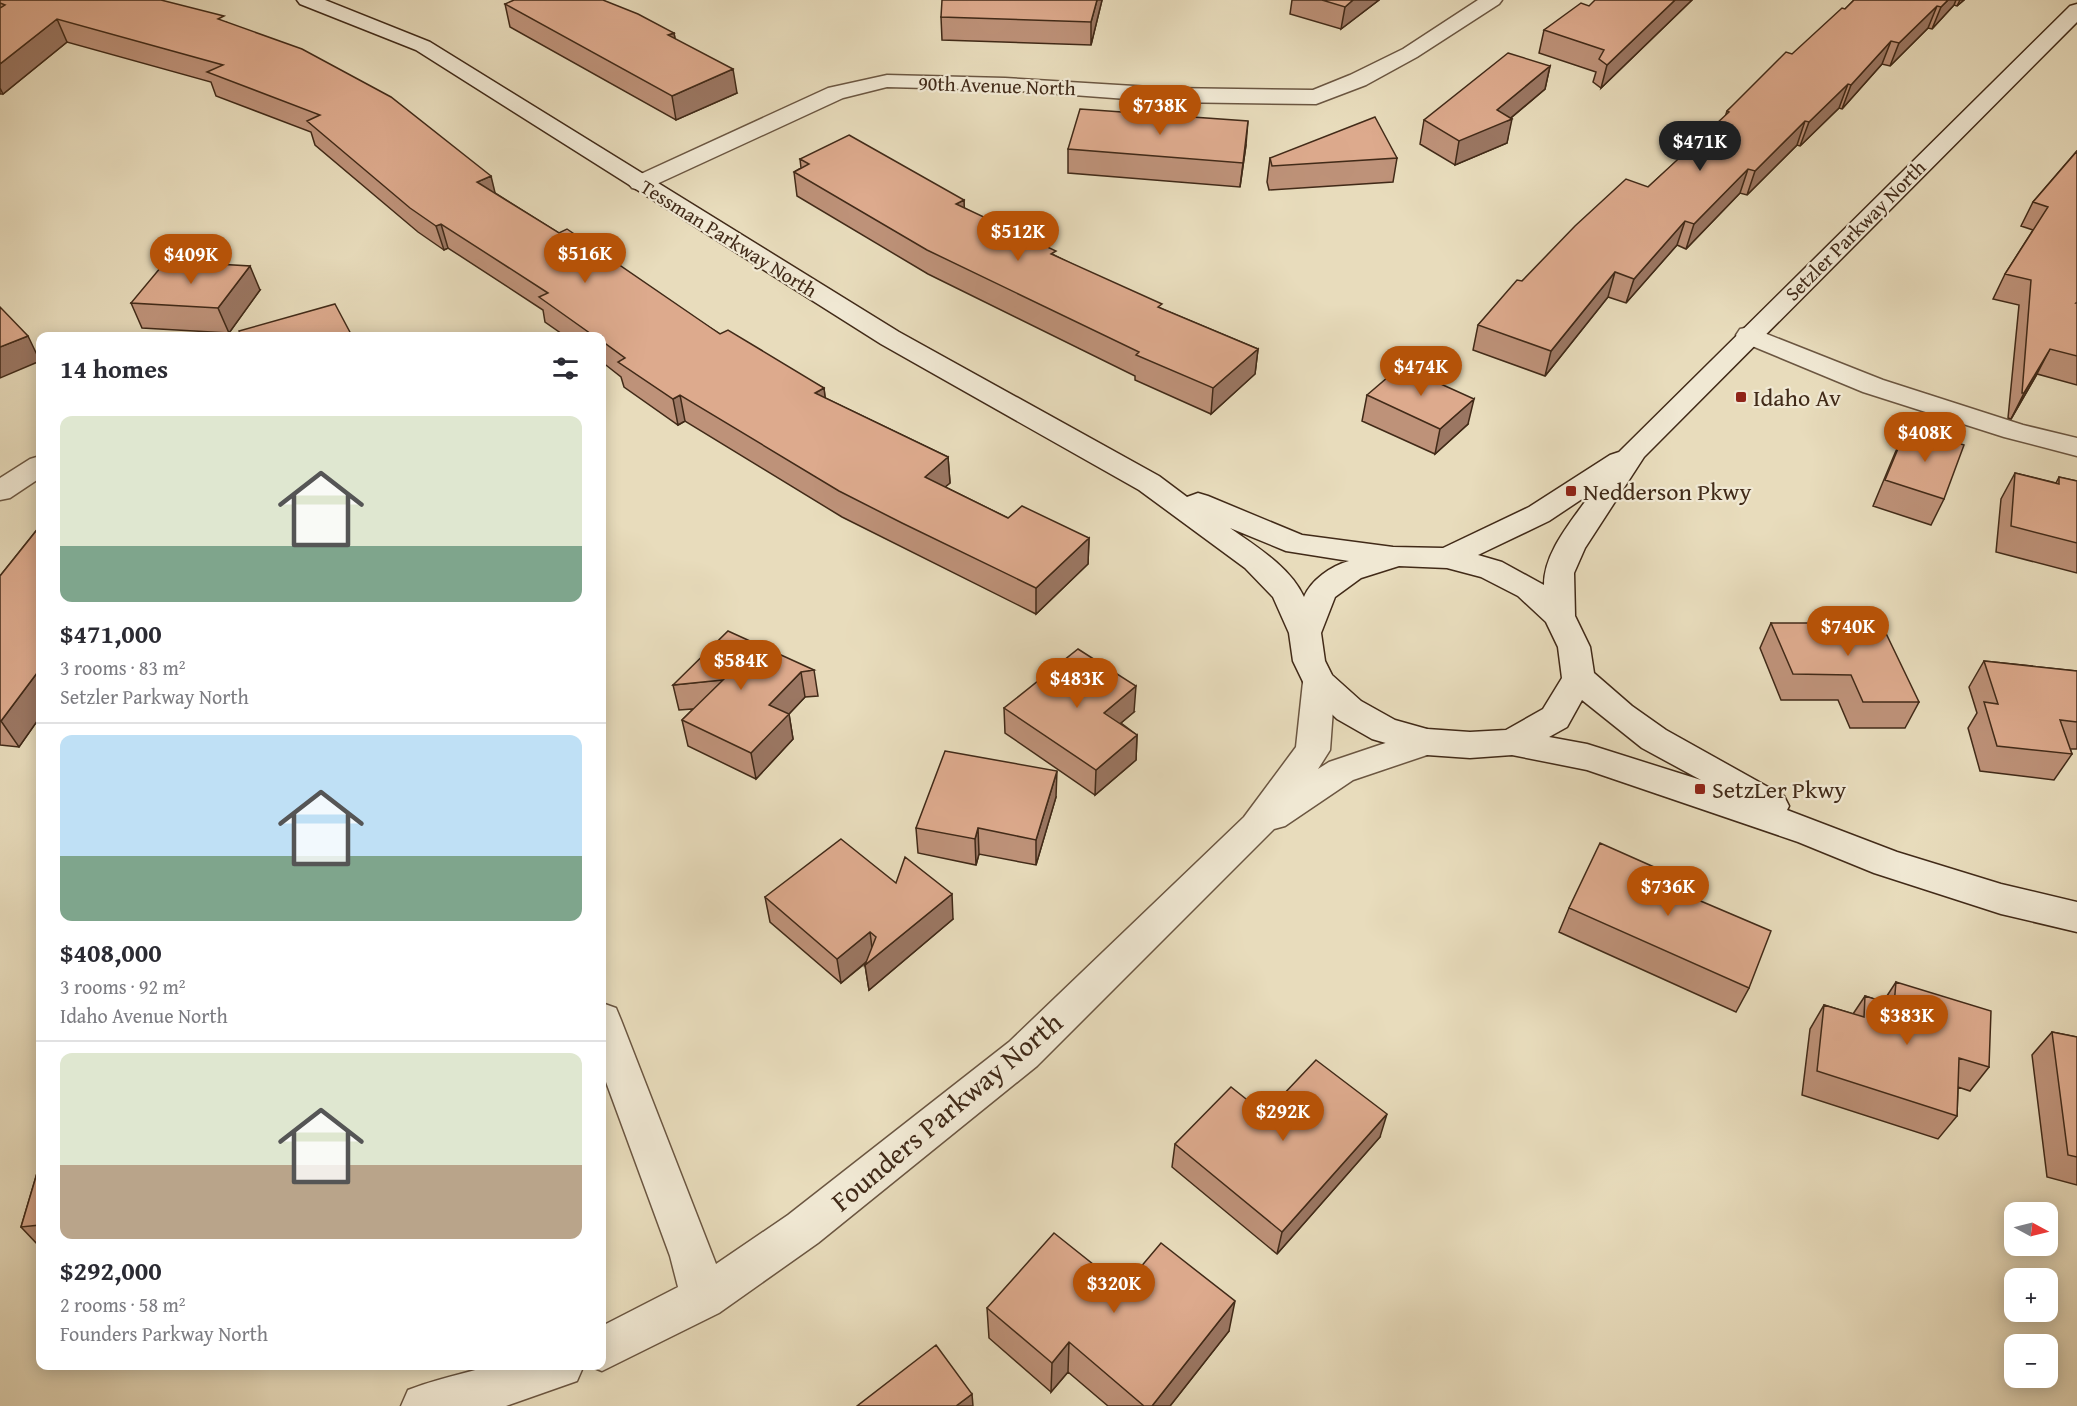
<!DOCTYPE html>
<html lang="en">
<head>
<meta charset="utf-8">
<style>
  body { margin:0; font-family:"Gentium Book Plus",serif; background:#f7f7f7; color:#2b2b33; height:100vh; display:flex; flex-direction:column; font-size:22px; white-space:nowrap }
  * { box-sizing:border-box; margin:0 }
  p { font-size:20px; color:#7c7c81 }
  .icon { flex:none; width:33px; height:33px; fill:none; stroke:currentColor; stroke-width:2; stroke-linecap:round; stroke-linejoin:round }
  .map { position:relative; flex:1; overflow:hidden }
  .sheet { position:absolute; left:36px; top:332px; width:570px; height:1038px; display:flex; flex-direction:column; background:#fff; border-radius:12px; box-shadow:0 3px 15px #0003 }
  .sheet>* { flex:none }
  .needle { width:39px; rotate:97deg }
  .tools { position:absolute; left:2004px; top:1202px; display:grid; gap:12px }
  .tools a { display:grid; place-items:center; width:54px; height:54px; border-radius:12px; background:#fff; box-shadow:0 3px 15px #0003; font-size:30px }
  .price { position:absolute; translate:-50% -51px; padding:0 14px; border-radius:21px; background:#b45309; color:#fff; font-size:20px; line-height:39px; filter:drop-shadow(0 2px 3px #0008) }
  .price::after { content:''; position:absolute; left:50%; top:36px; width:18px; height:14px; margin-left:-9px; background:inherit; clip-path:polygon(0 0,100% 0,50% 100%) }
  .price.selected { background:#222; color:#fff }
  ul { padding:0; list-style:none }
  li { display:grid; align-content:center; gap:12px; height:318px; padding:0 24px }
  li+li { border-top:2px solid #e1e1e2 }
  li span { display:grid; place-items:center; height:186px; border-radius:12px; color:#555 }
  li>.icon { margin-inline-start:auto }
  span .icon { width:108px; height:108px; fill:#fffc; stroke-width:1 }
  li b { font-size:26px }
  h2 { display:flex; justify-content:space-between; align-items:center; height:72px; padding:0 24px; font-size:26px }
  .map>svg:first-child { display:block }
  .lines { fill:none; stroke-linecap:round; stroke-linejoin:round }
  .street-casing { stroke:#6b5641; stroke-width:3 }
  .secondary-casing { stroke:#412a18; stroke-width:3 }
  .street { fill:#f0e8d3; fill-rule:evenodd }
  .secondary { fill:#f0e8d3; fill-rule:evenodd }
  .wall { fill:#be9279; stroke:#412a18; stroke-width:1.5 }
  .shaded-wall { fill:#9b7763; stroke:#412a18; stroke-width:1.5 }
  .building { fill:#ddaa8d; stroke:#412a18; stroke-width:1.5 }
  .poi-dot { fill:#8f2418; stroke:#f0e8d3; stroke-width:2 }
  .labels { text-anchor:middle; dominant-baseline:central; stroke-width:4.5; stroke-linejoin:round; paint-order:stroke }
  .far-street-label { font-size:20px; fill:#412a18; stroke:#f0e8d3 }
  .poi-label { font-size:24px; fill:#412a18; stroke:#f0e8d3; text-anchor:start }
  .near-street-label { font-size:28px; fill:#412a18; stroke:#f0e8d3 }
</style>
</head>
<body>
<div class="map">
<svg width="2077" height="1406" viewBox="0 0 2077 1406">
  <rect width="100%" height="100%" fill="#e8dcbc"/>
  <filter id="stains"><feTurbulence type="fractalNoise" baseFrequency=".00333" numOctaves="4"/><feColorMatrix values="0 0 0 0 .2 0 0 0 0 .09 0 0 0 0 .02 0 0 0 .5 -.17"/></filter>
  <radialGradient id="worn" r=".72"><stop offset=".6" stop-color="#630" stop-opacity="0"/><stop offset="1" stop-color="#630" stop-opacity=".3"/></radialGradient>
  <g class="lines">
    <defs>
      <path id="street" d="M1478,0H1502L1499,4L1417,57L1366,85L1316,104L1167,102L1005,90L887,87L843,98L648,188L640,190L632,188L628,183L632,178L828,88L887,75L1005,78L1167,88L1313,90L1350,75L1403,49Z
        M1749,327L1883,380L2023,425L2077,438V456L2004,437L1863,392L1740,341L1736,335L1740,329Z
        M40,456V478L10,498L0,500V478L30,459Z
        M1319,670L1331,674L1335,682L1330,750L1318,769L1329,762L1427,729L1439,733L1444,742L1439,751L1353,780L1285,826L1274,829L1037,1066L818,1243L719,1313L602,1371L587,1365H602V1326L678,1287L670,1256L602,1071V1003L616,1008L621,1020L716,1264L788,1215L1009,1042L1244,817L1296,747L1303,682L1307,674Z
        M492,1365H584L577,1381L506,1406H401L408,1390C435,1379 464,1374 492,1365Z"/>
      <path id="secondary" d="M297,0H325L430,42L899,332L1159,476L1187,497L1198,493L1208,496L1302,535L1393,547L1443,548L1529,507L1610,455L1619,452L2070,6L2077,4V22L1644,457L1585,548L1574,573L1575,616L1590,647L1594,673L1632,706L1666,730L1784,796L1789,806L1787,810L1897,852L2001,884L2077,902V932L2001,914L1874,873L1798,842L1587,770L1512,755L1470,758L1427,755L1372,739L1337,719L1307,690L1293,661L1289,633L1273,597L1245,568L1139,490L881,344L416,50L300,4ZM1591,493C1573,520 1544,551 1544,585L1502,562L1478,555L1549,521ZM1230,528L1286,551L1349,561C1331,566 1311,580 1304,597C1290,567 1257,547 1230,528ZM1399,566L1447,568L1481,577L1518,596L1546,622L1558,647L1562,678L1543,709L1506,730L1470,732L1427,729L1395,720L1361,701L1332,675L1325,661L1321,633L1335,597L1361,578ZM1582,700L1642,748L1701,780L1587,744L1549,737L1567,727Z"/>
    </defs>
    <use href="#street" class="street-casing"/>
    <use href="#secondary" class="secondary-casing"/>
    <use href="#street" class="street"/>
    <use href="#secondary" class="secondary"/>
  </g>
  <path class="wall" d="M0,0L226,22L495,193L720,334L824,388L825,398L948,457L950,483L945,487L1008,518L1089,538L1088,564L1036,614L842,517L685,421L678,425L624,387L621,377L602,362V336H565L545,322L543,310L448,248L444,250L418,232L315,145L311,132L216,96L211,82L67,42L3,94H0Z
    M1102,0L1091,45L942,40L941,17Z
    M1292,0H1379L1341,29L1290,14Z
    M1692,0L1601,88L1593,82L1596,72L1539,53L1544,30L1589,6Z
    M1854,0H1964L1957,6L1954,5L1932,29L1928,28L1890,66L1882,64L1842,109L1839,108L1800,146L1797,145L1747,195L1740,193L1686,249L1677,245L1626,303L1608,297L1545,376L1473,350L1478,325L1522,281L1648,187L1725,117L1727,111L1845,9Z
    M505,4L674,33L675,39L737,93L676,120L510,27Z
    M1550,66L1545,89L1511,118L1507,143L1455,165L1420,144L1424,120Z
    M1246,145L1240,187L1068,173V149Z
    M2077,151V385L2037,374L2011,419L2008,418L2019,305L1993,299L2005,274L2033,230L2021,226L2033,202Z
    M1270,158H1397L1393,182L1269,190L1267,182Z
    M800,159L964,200V208L1056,256L1162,309L1258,349L1255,374L1211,414L1135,380V376L928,274L797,196L794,172L801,168Z
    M260,290L229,333L142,328L131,303Z
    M1367,395L1468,424L1435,454L1362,421Z
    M1907,427L1944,499L1931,525L1873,506L1895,453Z
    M2015,473L2056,483L2059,477L2077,481V573L1996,552L2001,499Z
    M40,526V717L19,747L0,745V576Z
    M1771,623L1919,702L1905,728H1850L1838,700H1781L1760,648Z
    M1984,661L2077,671V749H2070L2072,754L2054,780L1980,771L1968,728L1977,713L1969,687Z
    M814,670L818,696L805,697L789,714L793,739L756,779L688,746L682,720L693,709L679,710L673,685Z
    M1004,708L1134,712L1121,723L1137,735L1136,760L1095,795L1005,733Z
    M1056,797L1036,865L979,854L976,865L918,853L916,828Z
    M1649,879L1749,988L1736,1012L1559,932L1569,908Z
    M896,883L953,919L869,990L865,965L867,962L841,983L770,922L765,897Z
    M1896,982L1989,1067L1970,1091L1958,1087L1957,1116L1938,1139L1802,1095L1810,1029L1824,1005L1853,1014L1865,996L1883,1002Z
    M2052,1032L2077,1037V1185L2047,1177L2032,1055Z
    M1265,1114L1380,1137L1277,1254L1172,1167L1175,1144Z
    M40,1163V1247L21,1227Z
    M1123,1288L1229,1331L1170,1406H1108L1068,1372L1051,1392L989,1338L987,1308Z"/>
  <path class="shaded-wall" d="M1097,0H1102L1091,45V22Z
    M1353,0H1379L1341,29L1345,7Z
    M1675,0H1692L1601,88L1607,65Z
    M1948,0H1956L1954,5L1932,29L1941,7Z
    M1960,0H1964L1957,6Z
    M1937,6L1928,28L1890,66L1899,43Z
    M57,19L67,42L3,94L0,88V64Z
    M674,33L678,56L668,35Z
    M1891,41L1882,64L1842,109L1851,85Z
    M1550,66L1545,89L1507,121L1512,119L1507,143L1455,165L1459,141Z
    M733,69L737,93L676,120L672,96Z
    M1848,84L1839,108L1800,146L1809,122Z
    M1248,121L1246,145L1240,187L1243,163Z
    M1805,121L1797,145L1747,195L1755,171Z
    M1748,169L1740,193L1686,249L1694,224Z
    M491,176L497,201L477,182Z
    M964,200L965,224L956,204Z
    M1685,221L1677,245L1626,303L1634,279Z
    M441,224L448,248L444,250L436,226Z
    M250,266L260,290L229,333L218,308Z
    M1615,272L1608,297L1545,376L1551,351Z
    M28,336L40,361L0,378V347Z
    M1258,349L1255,374L1211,414L1213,388Z
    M2050,349L2037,374L2011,419L2024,393Z
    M824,388L827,413L815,393Z
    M680,395L685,421L678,425L673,399Z
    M1474,399L1468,424L1435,454L1440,429Z
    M948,457L950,483L926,503L925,477Z
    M1089,538L1088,564L1036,614V588Z
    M602,638L603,642L602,665Z
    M40,669V717L19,747L1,721Z
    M801,672L805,697L789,714L793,739L756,779L751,753L769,705Z
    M1136,686L1134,712L1103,738L1104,713Z
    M1137,735L1136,760L1095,795L1096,770Z
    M1057,771L1056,797L1036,865V840Z
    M978,828L979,854L976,865L975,839Z
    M952,894L953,919L869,990L865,965Z
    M870,932L873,956L841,983L837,959Z
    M1387,1114L1380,1137L1277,1254L1282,1232Z
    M1235,1301L1229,1331L1170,1406H1152Z
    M1069,1342L1068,1372L1051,1392L1052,1363Z
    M972,1394L973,1406H956Z"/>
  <path class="building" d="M0,0H161L224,16L218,19L302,49L391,97L491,176L477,182L559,233L567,229L720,334L728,330L824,388L815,393L948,457L925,477L1008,518L1022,506L1089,538L1036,588L902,523L839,491L680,395L673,399L618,362L625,358L602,341V336H594L539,297L548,293L441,224L436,226L410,208L307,121L320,115L207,72L223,65L57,19L0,64V8L5,5L0,3Z
    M514,0H603L638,14L674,33L668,35L733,69L672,96L505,4Z
    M942,0H1097L1091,22L941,17Z
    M1322,0H1353L1345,7Z
    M1595,0H1675L1607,65L1599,59L1604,50L1544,30L1581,3L1589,6Z
    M1854,0H1948L1941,7L1937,6L1899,43L1891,41L1851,85L1848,84L1809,122L1805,121L1755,171L1748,169L1694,224L1685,221L1634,279L1615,272L1551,351L1478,325L1517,280L1522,281L1575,226L1626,179L1648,187L1729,112L1727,111L1786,52L1792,54L1842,8L1845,9Z
    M1508,53L1550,66L1497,110L1512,119L1459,141L1424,120Z
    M1080,109L1248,121L1243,163L1068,149Z
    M1375,117L1397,158L1272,166L1270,158Z
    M849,135L964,200L956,204L1056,251L1051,254L1162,304L1158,307L1258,349L1213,388L1136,355L1139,352L927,250L794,172L809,164L800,159Z
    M2077,151V302L2076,303H2077V356L2050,349L2024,393H2022L2031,280L2005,274L2048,207L2033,202Z
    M166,261L250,266L218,308L131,303Z
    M335,304L352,336H241L239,331Z
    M0,307L28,336L0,347Z
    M1401,366L1474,399L1440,429L1367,395Z
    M1907,427L1964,445L1944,499L1885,480Z
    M2015,473L2059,484V477L2077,481V543L2011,526Z
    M40,526V669L1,721H0V576Z
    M1771,623H1881L1919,702H1863L1851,675L1793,674Z
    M728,631L814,670L801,672L769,705L789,714L751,753L682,720L723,680L673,685Z
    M1078,649L1136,686L1104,713L1137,735L1096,770L1004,708Z
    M1984,661L2077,671V722L2060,720L2072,754L1997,746L1984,702L1998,704Z
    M945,751L1057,771L1036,840L978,828L975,839L916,828Z
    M841,839L896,883L905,857L952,894L865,965L876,937L870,932L837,959L765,897Z
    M1600,843L1654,867L1649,879L1771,931L1749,988L1569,908Z
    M1896,982L1991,1011L1989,1067L1959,1058L1957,1116L1817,1071L1824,1005L1864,1017L1865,996L1894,1005Z
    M2052,1032L2077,1037V1157L2068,1155Z
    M1316,1060L1387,1114L1282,1232L1175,1144L1231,1087L1265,1114Z
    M40,1163V1225L21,1227Z
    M1054,1233L1123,1288L1161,1243L1235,1301L1152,1406H1144L1069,1342L1052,1363L987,1308Z
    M936,1345L972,1394L956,1406H857Z"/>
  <g class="poi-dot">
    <rect x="1735" y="391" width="12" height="12" rx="3"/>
    <rect x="1565" y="485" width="12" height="12" rx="3"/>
    <rect x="1694" y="783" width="12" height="12" rx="3"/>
  </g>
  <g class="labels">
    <g class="far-street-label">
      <text transform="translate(997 85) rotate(2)">90th Avenue North</text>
      <text transform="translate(1855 230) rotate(-45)">Setzler Parkway North</text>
      <text transform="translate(729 238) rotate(32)">Tessman Parkway North</text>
    </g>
    <g class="poi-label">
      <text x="1753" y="397">Idaho Av</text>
      <text x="1583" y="491">Nedderson Pkwy</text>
      <text x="1712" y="789">SetzLer Pkwy</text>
    </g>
    <g class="near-street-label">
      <text transform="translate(946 1111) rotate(-40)">Founders Parkway North</text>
    </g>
  </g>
  <rect width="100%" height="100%" filter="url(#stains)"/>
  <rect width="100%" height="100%" fill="url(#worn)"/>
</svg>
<div class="tools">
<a><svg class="needle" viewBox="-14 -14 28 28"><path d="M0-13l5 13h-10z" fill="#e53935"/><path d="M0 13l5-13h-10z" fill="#7c7c81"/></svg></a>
<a>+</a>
<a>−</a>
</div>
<b class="price" style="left:1160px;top:136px">$738K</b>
<b class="price selected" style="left:1700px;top:172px">$471K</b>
<b class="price" style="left:1018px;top:262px">$512K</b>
<b class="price" style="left:585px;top:284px">$516K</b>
<b class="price" style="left:191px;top:285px">$409K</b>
<b class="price" style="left:1421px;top:397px">$474K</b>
<b class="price" style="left:1925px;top:463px">$408K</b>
<b class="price" style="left:1848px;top:657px">$740K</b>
<b class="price" style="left:741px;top:691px">$584K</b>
<b class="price" style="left:1077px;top:709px">$483K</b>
<b class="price" style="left:1668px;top:917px">$736K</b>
<b class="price" style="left:1907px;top:1046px">$383K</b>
<b class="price" style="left:1283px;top:1142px">$292K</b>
<b class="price" style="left:1114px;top:1314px">$320K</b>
<section class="sheet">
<h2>14 homes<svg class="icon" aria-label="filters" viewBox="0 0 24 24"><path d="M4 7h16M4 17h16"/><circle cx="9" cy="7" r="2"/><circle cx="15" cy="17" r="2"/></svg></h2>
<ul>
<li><span style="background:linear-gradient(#dfe7d0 70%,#7fa58c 0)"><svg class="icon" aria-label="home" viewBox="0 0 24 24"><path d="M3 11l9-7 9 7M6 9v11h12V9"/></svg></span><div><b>$471,000</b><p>3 rooms · 83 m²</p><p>Setzler Parkway North</p></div></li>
<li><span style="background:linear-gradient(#bfe0f5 65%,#7fa58c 0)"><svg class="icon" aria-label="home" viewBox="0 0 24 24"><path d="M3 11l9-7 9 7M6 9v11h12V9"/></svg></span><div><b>$408,000</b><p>3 rooms · 92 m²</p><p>Idaho Avenue North</p></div></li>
<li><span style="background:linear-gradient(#dfe7d0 60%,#b9a48a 0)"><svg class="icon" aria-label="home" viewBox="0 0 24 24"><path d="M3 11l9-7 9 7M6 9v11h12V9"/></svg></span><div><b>$292,000</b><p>2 rooms · 58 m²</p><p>Founders Parkway North</p></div></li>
</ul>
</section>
</div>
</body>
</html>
